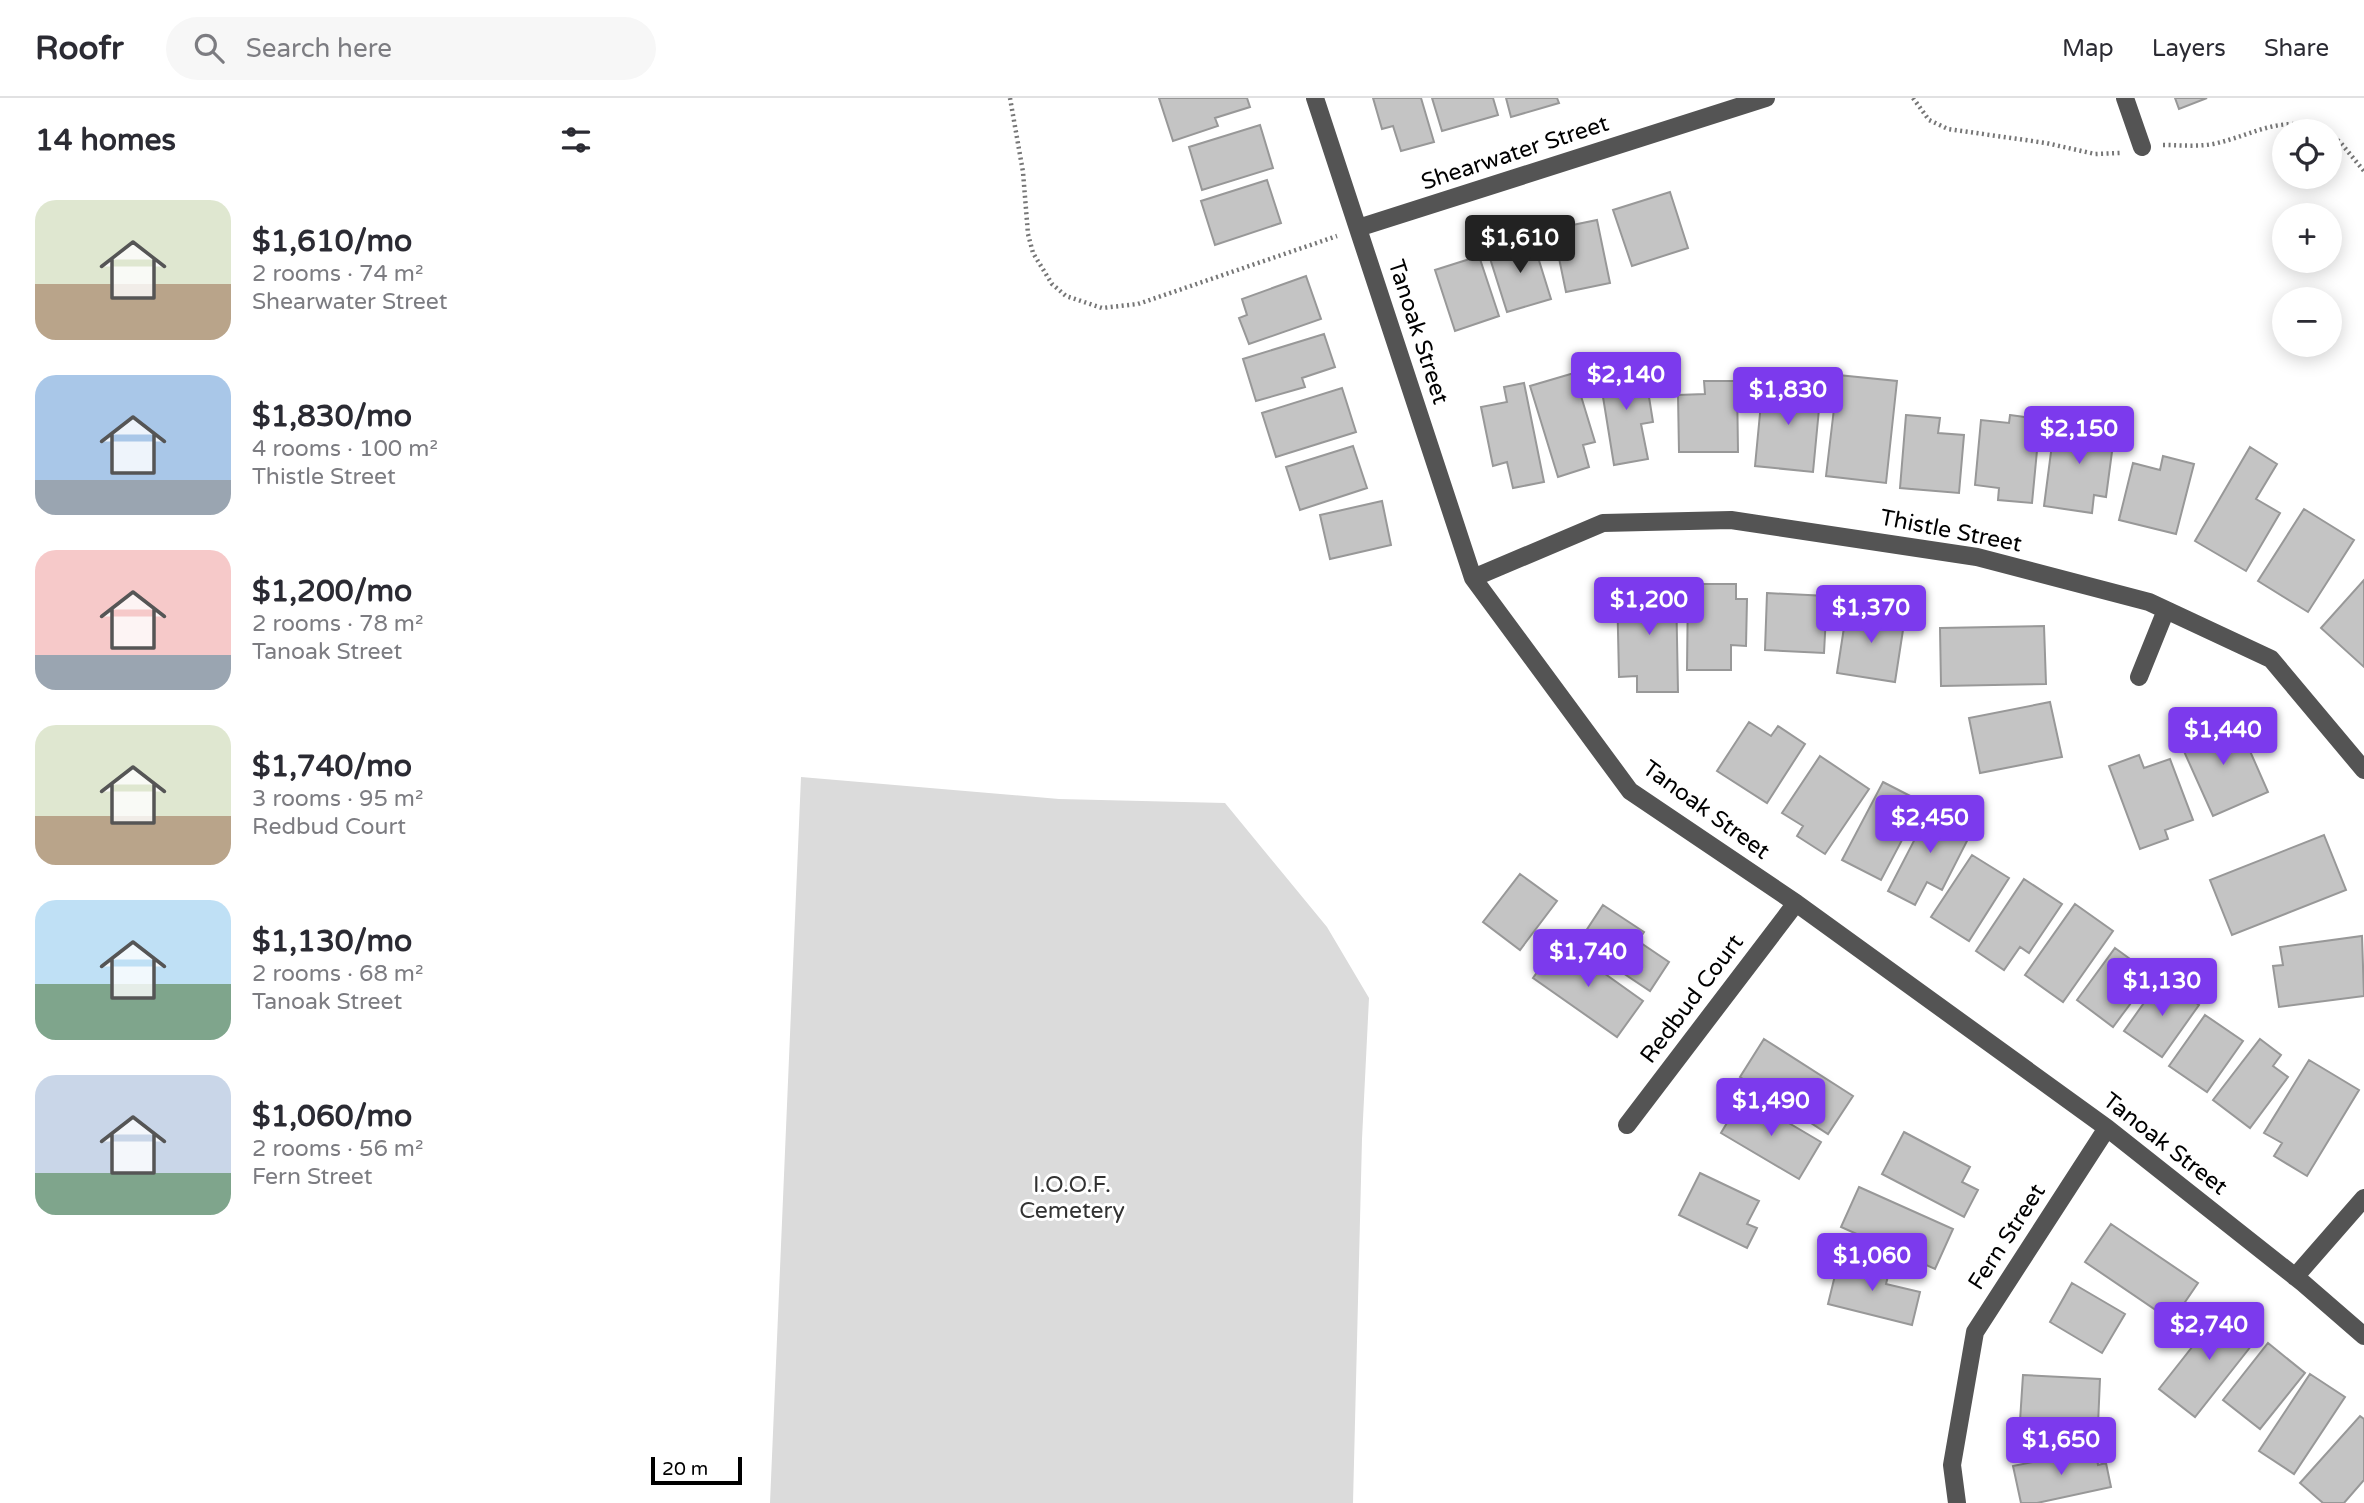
<!DOCTYPE html>
<html lang="en">
<head>
<meta charset="utf-8">
<style>
  body { margin:0; font-family:"Varela Round",sans-serif; background:#f7f7f7; color:#2b2b33; height:100vh; display:flex; flex-direction:column; font-size:26px; white-space:nowrap }
  * { box-sizing:border-box; margin:0 }
  p { font-size:23px; color:#7c7c81 }
  .icon { flex:none; width:38px; height:38px; fill:none; stroke:currentColor; stroke-width:2; stroke-linecap:round; stroke-linejoin:round }
  .map { position:relative; flex:1; overflow:hidden }
  .details { display:flex; flex-direction:column; background:#fff; width:630px }
  .details>* { flex:none }
  .controls { position:absolute; left:1642px; top:21px; display:grid; gap:14px }
  .controls a { display:grid; place-items:center; width:70px; height:70px; border-radius:50%; background:#fff; box-shadow:0 4px 18px #0003; font-size:35px }
  .scale { position:absolute; left:21px; bottom:18px; width:91px; box-sizing:border-box; padding-left:7px; border:4px solid #000; border-top:0; font-size:19px; line-height:24px; white-space:nowrap; color:#000; -webkit-text-stroke:5px #fff; paint-order:stroke }
  .price { position:absolute; translate:-50% -60px; padding:0 16px; border-radius:7px; background:#7c3aed; color:#fff; font-size:23px; line-height:46px; filter:drop-shadow(0 2px 4px #0008) }
  .price::after { content:''; position:absolute; left:50%; top:42px; width:21px; height:16px; margin-left:-10px; background:inherit; clip-path:polygon(0 0,100% 0,50% 100%) }
  .price.current { background:#222; color:#fff }
  ul { padding:0; list-style:none }
  li { display:flex; align-items:center; gap:21px; height:175px; padding:0 35px }
  li span { display:grid; place-items:center; flex:none; width:196px; height:140px; border-radius:21px; color:#555 }
  li>.icon { margin-inline-start:auto }
  span .icon { width:84px; height:84px; fill:#fffc; stroke-width:1 }
  li b { font-size:30px }
  h2 { display:flex; justify-content:space-between; align-items:center; height:84px; padding:0 35px; font-size:30px }
  header { display:flex; align-items:center; gap:42px; box-sizing:border-box; height:98px; padding:0 35px; background:#fff; border-bottom:2px solid #e1e1e2 }
  header strong { font-size:33px }
  nav { display:flex; gap:38px; margin-inline-start:auto; font-size:24px }
  .search { width:490px; height:63px; background:#f7f7f7; display:flex; align-items:center; gap:18px; box-sizing:border-box; padding:0 24px; border-radius:38px; color:#7c7c81; font-size:26px }
  main { display:flex; flex:1; min-height:0 }
  .map>svg:first-child { display:block }
  .green { fill:#dbdbdb }
  .building { fill:#c4c4c4; stroke:#989898; stroke-width:2 }
  .lines { fill:none; stroke-linecap:round; stroke-linejoin:round }
  .path { stroke:#767676; stroke-width:4.5; stroke-dasharray:2 3.5; stroke-linecap:butt }
  .minor { stroke:#545454; stroke-width:18 }
  .labels { text-anchor:middle; dominant-baseline:central; stroke-width:6; stroke-linejoin:round; paint-order:stroke }
  .street-label { font-size:23px; fill:#000; stroke:#fff }
  .park-label { font-size:23px; fill:#323232; stroke:#fff }
</style>
</head>
<body>
<header>
<strong>Roofr</strong>
<div class="search"><svg class="icon" aria-label="search" viewBox="0 0 24 24"><circle cx="10" cy="10" r="6"/><path d="M15 15l6 6"/></svg>Search here</div>
<nav><a>Map</a><a>Layers</a><a>Share</a></nav>
</header>
<main>
<section class="details">
<h2>14 homes<svg class="icon" aria-label="filters" viewBox="0 0 24 24"><path d="M4 7h16M4 17h16"/><circle cx="9" cy="7" r="2"/><circle cx="15" cy="17" r="2"/></svg></h2>
<ul>
<li><span style="background:linear-gradient(#dfe7d0 60%,#b9a48a 0)"><svg class="icon" aria-label="home" viewBox="0 0 24 24"><path d="M3 11l9-7 9 7M6 9v11h12V9"/></svg></span><div><b>$1,610/mo</b><p>2 rooms · 74 m²</p><p>Shearwater Street</p></div></li>
<li><span style="background:linear-gradient(#a9c7e8 75%,#9aa5b1 0)"><svg class="icon" aria-label="home" viewBox="0 0 24 24"><path d="M3 11l9-7 9 7M6 9v11h12V9"/></svg></span><div><b>$1,830/mo</b><p>4 rooms · 100 m²</p><p>Thistle Street</p></div></li>
<li><span style="background:linear-gradient(#f6c9c9 75%,#9aa5b1 0)"><svg class="icon" aria-label="home" viewBox="0 0 24 24"><path d="M3 11l9-7 9 7M6 9v11h12V9"/></svg></span><div><b>$1,200/mo</b><p>2 rooms · 78 m²</p><p>Tanoak Street</p></div></li>
<li><span style="background:linear-gradient(#dfe7d0 65%,#b9a48a 0)"><svg class="icon" aria-label="home" viewBox="0 0 24 24"><path d="M3 11l9-7 9 7M6 9v11h12V9"/></svg></span><div><b>$1,740/mo</b><p>3 rooms · 95 m²</p><p>Redbud Court</p></div></li>
<li><span style="background:linear-gradient(#bfe0f5 60%,#7fa58c 0)"><svg class="icon" aria-label="home" viewBox="0 0 24 24"><path d="M3 11l9-7 9 7M6 9v11h12V9"/></svg></span><div><b>$1,130/mo</b><p>2 rooms · 68 m²</p><p>Tanoak Street</p></div></li>
<li><span style="background:linear-gradient(#c9d6e8 70%,#7fa58c 0)"><svg class="icon" aria-label="home" viewBox="0 0 24 24"><path d="M3 11l9-7 9 7M6 9v11h12V9"/></svg></span><div><b>$1,060/mo</b><p>2 rooms · 56 m²</p><p>Fern Street</p></div></li>
</ul>
</section>
<div class="map">
<svg width="1734" height="1405" viewBox="0 0 1734 1405">
  <rect width="100%" height="100%" fill="#fff"/>
  <path class="green" d="M171,679L429,701L595,705L697,829L739,900L732,1041L723,1405H140Z"/>
  <path class="building" d="M529,0H617L620,9L585,20L588,28L543,43Z
    M743,0H791L804,44L771,53L763,28L752,31Z
    M802,0H863L868,17L812,33Z
    M876,0H927L929,5L881,19Z
    M1545,0H1577L1549,11Z
    M630,27L643,70L572,92L559,49Z
    M637,82L651,125L585,147L571,103Z
    M1040,94L1058,150L1002,168L983,112Z
    M967,122L980,185L936,194L923,131Z
    M902,140L921,201L877,214L858,154Z
    M849,158L869,218L825,233L805,172Z
    M676,178L691,221L619,246L609,220L617,217L612,201Z
    M694,236L705,269L672,280L675,289L626,303L613,261Z
    M994,264L996,277L1015,274L1023,324L1011,326L1018,361L984,367L968,268Z
    M944,275L965,344L953,347L959,369L928,379L900,288Z
    M1208,277L1267,283L1256,385L1196,378Z
    M1074,283H1107L1108,354H1049L1048,297L1075,296Z
    M1133,284L1191,290L1183,374L1125,368Z
    M894,285L914,384L883,390L877,364L863,368L851,309L877,304L874,289Z
    M712,290L726,334L646,359L632,315Z
    M1276,317L1310,320L1308,335L1334,337L1329,395L1270,390Z
    M1380,317L1410,321L1402,405L1368,402L1369,390L1345,387L1351,322L1379,325Z
    M1425,323L1485,331L1476,399L1464,397L1462,415L1414,408Z
    M723,348L737,390L670,412L656,369Z
    M1620,349L1647,366L1626,401L1650,415L1616,473L1565,443Z
    M1533,358L1564,366L1546,436L1489,422L1503,365L1530,372Z
    M752,403L761,447L700,461L690,417Z
    M1674,411L1724,442L1678,514L1628,483Z
    M1734,482V569L1691,530Z
    M1058,486H1106V501H1117L1116,548L1101,547V572H1057Z
    M1046,488L1048,594H1007V578L989,579L987,489Z
    M1137,495L1197,498L1194,555L1135,552Z
    M1217,510L1275,519L1265,584L1207,575Z
    M1414,528L1416,586L1311,588L1310,530Z
    M1420,604L1432,659L1350,675L1339,620Z
    M1587,623L1593,635L1609,628L1638,694L1583,718L1548,640Z
    M1119,624L1141,638L1148,628L1175,646L1137,705L1087,673Z
    M1509,657L1514,670L1540,661L1563,722L1535,732L1538,741L1510,751L1479,668Z
    M1190,658L1239,691L1195,756L1167,738L1173,728L1152,715Z
    M1253,684L1292,704L1251,782L1212,762Z
    M1304,704L1333,719L1325,734L1338,741L1312,792L1297,784L1285,807L1258,793Z
    M1694,737L1716,792L1602,837L1580,782Z
    M1342,757L1379,780L1339,843L1301,819Z
    M890,776L927,803L890,852L853,824Z
    M1394,781L1432,806L1399,855L1390,849L1374,872L1346,853Z
    M1445,806L1483,833L1433,904L1395,877Z
    M973,807L1014,834L1008,843L1039,864L1020,893L948,845Z
    M1732,838L1734,898L1649,909L1643,868L1653,867L1650,849Z
    M929,843L1013,903L987,939L903,880Z
    M1485,850L1522,877L1483,929L1447,902Z
    M1531,881L1569,907L1532,959L1494,933Z
    M1575,917L1613,943L1577,994L1539,968Z
    M1134,941L1223,998L1198,1036L1110,979Z
    M1630,941L1651,957L1643,968L1658,979L1620,1030L1583,1002Z
    M1679,962L1729,992L1677,1078L1644,1058L1652,1045L1634,1035Z
    M1113,998L1191,1044L1169,1081L1091,1035Z
    M1274,1034L1340,1069L1332,1084L1348,1092L1334,1119L1252,1076Z
    M1070,1075L1129,1103L1117,1126L1127,1130L1117,1150L1049,1117Z
    M1229,1089L1323,1131L1305,1171L1211,1129Z
    M1481,1126L1568,1185L1542,1223L1455,1164Z
    M1209,1161L1259,1174L1256,1186L1290,1194L1282,1227L1198,1206Z
    M1442,1185L1495,1216L1472,1255L1420,1224Z
    M1593,1210L1629,1238L1565,1319L1529,1291Z
    M1638,1245L1675,1275L1630,1331L1593,1302Z
    M1680,1276L1715,1299L1664,1376L1629,1353Z
    M1393,1277L1470,1281L1468,1327L1390,1323Z
    M1730,1318L1734,1321V1382L1714,1405H1693L1670,1385Z
    M1465,1351L1468,1367L1476,1365L1481,1389L1407,1405H1391L1383,1368Z"/>
  <g class="lines">
    <path class="path" d="M380,0L393,74L398,136L403,155L422,186L436,198L472,210L508,206L707,138
      M1283,0L1299,22L1318,31L1416,45L1465,56L1490,55
      M1699,35L1710,44L1734,73
      M1533,47C1550,47 1566,49 1583,46C1625,37 1651,15 1696,33"/>
    <path class="minor" d="M685,0L843,480L1000,693L1166,805L1477,1030L1673,1185L1734,1238
      M1495,0L1512,49
      M728,130L1136,0
      M843,480L973,425L1101,422L1347,459L1519,504L1641,561L1734,672
      M1509,579L1536,512
      M997,1027L1166,805
      M1665,1179L1734,1100
      M1327,1405L1322,1367L1345,1234L1477,1030"/>
  </g>
  <g class="labels">
    <g class="street-label">
      <text transform="translate(885 55) rotate(-18)">Shearwater Street</text>
      <text transform="translate(788 234) rotate(72)">Tanoak Street</text>
      <text transform="translate(1321 433) rotate(11)">Thistle Street</text>
      <text transform="translate(1076 712) rotate(36)">Tanoak Street</text>
      <text transform="translate(1062 901) rotate(-53)">Redbud Court</text>
      <text transform="translate(1535 1046) rotate(38)">Tanoak Street</text>
      <text transform="translate(1377 1139) rotate(-57)">Fern Street</text>
    </g>
    <g class="park-label">
      <text x="442" y="1087">I.O.O.F.<tspan x="442" dy="26">Cemetery</tspan></text>
    </g>
  </g>
</svg>
<div class="controls">
<a><svg class="icon" aria-label="locate" viewBox="0 0 24 24"><circle cx="12" cy="12" r="6"/><path d="M12 2v4M12 18v4M2 12h4M18 12h4"/></svg></a>
<a>+</a>
<a>−</a>
</div>
<div class="scale">20 m</div>
<b class="price current" style="left:890px;top:177px">$1,610</b>
<b class="price" style="left:996px;top:314px">$2,140</b>
<b class="price" style="left:1158px;top:329px">$1,830</b>
<b class="price" style="left:1449px;top:368px">$2,150</b>
<b class="price" style="left:1019px;top:539px">$1,200</b>
<b class="price" style="left:1241px;top:547px">$1,370</b>
<b class="price" style="left:1593px;top:669px">$1,440</b>
<b class="price" style="left:1300px;top:757px">$2,450</b>
<b class="price" style="left:958px;top:891px">$1,740</b>
<b class="price" style="left:1532px;top:920px">$1,130</b>
<b class="price" style="left:1141px;top:1040px">$1,490</b>
<b class="price" style="left:1242px;top:1195px">$1,060</b>
<b class="price" style="left:1579px;top:1264px">$2,740</b>
<b class="price" style="left:1431px;top:1379px">$1,650</b>
</div>
</main>
</body>
</html>
